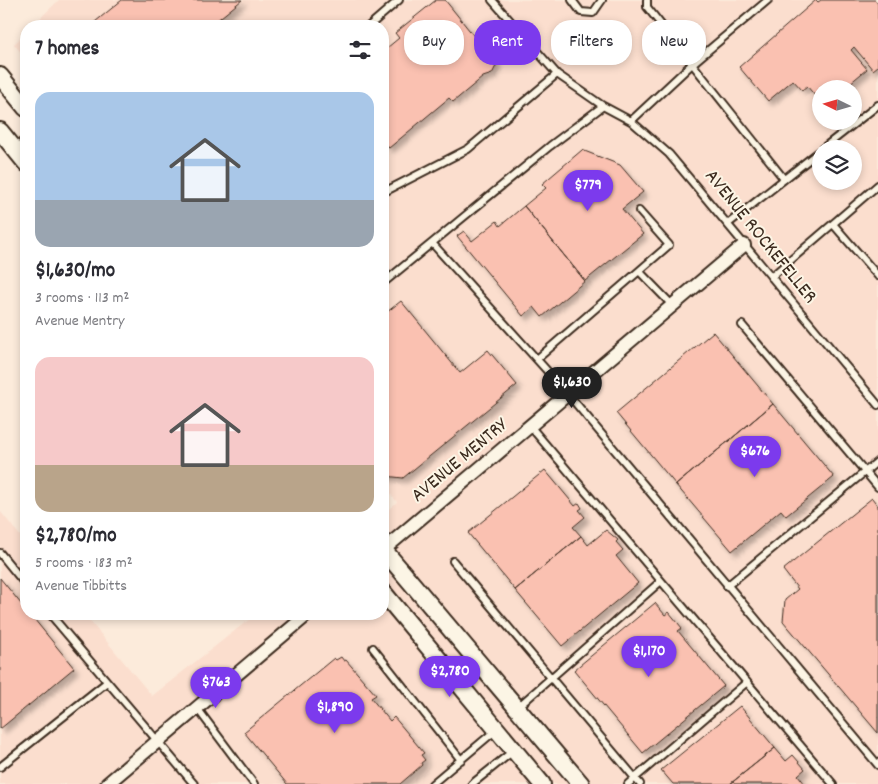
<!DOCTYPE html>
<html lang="en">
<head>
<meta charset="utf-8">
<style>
  body { margin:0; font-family:Dekko,sans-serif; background:#f2f2f3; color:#2b2b33; height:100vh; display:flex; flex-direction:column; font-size:19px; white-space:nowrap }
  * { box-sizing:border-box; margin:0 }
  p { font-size:16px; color:#7c7c81 }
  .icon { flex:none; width:28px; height:28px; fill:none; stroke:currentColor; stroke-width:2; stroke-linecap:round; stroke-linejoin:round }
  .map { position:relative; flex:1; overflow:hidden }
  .panel { position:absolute; left:20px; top:20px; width:369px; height:600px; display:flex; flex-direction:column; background:#fff; border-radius:20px; box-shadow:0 2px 8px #0003 }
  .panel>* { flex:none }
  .banner { position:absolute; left:404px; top:20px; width:399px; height:45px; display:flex; gap:10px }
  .needle { width:32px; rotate:275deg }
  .fabs { position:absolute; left:812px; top:80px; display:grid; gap:10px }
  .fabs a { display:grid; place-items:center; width:50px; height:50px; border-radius:50%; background:#fff; box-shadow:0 2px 8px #0003; font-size:25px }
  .price { position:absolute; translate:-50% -42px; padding:0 11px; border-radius:18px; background:#7c3aed; color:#fff; font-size:16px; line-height:32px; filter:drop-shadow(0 1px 2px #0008) }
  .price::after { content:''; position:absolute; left:50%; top:30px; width:15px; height:11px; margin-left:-8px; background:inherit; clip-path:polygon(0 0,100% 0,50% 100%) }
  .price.on { background:#222; color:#fff }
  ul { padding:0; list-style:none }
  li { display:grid; align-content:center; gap:10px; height:265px; padding:0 15px }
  li span { display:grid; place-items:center; height:155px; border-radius:15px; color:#555 }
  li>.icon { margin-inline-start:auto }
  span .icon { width:90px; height:90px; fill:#fffc; stroke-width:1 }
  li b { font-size:21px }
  h2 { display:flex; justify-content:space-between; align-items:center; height:60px; padding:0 15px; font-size:21px }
  .chip { padding:0 18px; border-radius:20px; background:#fff; box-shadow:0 2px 8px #0003; font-size:18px; line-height:45px }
  .chip.on { background:#7c3aed; color:#fff }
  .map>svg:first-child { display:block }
  .built { fill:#fbdece; fill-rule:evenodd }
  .building { fill:#fac1b1; stroke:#3b2a1e; filter:url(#shadow) }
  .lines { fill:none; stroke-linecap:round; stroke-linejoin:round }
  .service-casing { stroke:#3b2a1e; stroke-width:10 }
  .minor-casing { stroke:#3b2a1e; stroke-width:16 }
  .tertiary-casing { stroke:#3b2a1e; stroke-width:20 }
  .service { stroke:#fcf5e5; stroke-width:6 }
  .minor { stroke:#fcf5e5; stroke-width:12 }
  .tertiary { stroke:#fcf5e5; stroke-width:16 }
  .labels { text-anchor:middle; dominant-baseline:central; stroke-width:4; stroke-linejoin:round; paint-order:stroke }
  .street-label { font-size:20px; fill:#3b2a1e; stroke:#fcf5e5 }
</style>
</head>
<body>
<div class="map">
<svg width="878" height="784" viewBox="0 0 878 784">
  <defs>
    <filter id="shadow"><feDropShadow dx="4.5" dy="4.5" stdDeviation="2.5" flood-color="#0004"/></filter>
  </defs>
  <rect width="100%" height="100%" fill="#fcebdb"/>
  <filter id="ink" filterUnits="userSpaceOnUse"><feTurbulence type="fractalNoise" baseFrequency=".02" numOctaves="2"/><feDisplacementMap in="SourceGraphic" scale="10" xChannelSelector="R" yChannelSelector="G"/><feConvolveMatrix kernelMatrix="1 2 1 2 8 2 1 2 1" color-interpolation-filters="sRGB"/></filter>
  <g filter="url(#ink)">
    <path class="built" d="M59,0H878V784H0V511L26,543V614H84L152,696L256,614H382L383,514L397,502L382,484V26H32ZM821,89H854V121H821ZM821,149H854V181H821Z
      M26,32V59L14,44Z"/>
    <path class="building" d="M122,0H242L210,26H90Z
      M436,0H445L486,51L494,57L496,66L492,74L483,77L453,102L449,98L389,148L382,140V52L399,38L395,33Z
      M816,0L818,2L821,0H875L878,4V66L873,70L854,47L851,50L867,69L843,89H821V103L807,86L802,90L793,80L768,101L739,67Z
      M582,150L620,165L643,192L622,209L643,234L585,281L524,206L546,188L542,184Z
      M524,206L585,281L542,317L534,307L523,316L457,236L464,231L472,241L497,221L500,226Z
      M401,301L460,373L488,350L517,385L403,478L385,476L382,473V316Z
      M713,332L773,404L676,485L616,413Z
      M773,404L834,477L786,516L781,510L732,551L676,485Z
      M545,470L575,506L579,503L582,508L579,510L585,517L573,527L581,536L515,590L468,533Z
      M872,498L878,506V733L783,621L785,600L798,589L783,570Z
      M606,530L618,540L616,542L623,550L616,556L638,583L562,646L515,590L581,536L588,545Z
      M0,578L26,610V614H30L74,668L0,729Z
      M655,603L665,615L669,612L682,628L678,631L724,686L643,753L574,670Z
      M341,657L344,661L346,660L376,695L371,698L390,721L394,717L424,753L421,755L425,760L421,763L422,765L400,784H287L244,732L334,658L336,660Z
      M740,706L775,748L730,784H673L661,770Z
      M775,748L786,761L793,755L805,769L798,775L805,784H730Z"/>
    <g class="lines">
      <defs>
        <path id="service" d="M492,0L557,74L603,106L631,121L669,154L878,405
          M572,0L581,12L593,13L602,0
          M647,0V7L784,179
          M369,26L399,0
          M631,121L692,64L768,0
          M822,149L878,105
          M382,193L468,149L557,74
          M639,211L669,245L639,271
          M729,223L821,150
          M833,224L878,276
          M432,243L550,146L603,106
          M771,277L878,185
          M382,284L432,243L568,394L878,765
          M742,325L878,487
          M537,359L639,271L673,306
          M530,426L833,784
          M0,553L26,585
          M453,561L640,784
          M727,586L878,461
          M50,614L194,784
          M373,648L461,760
          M518,707L661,581
          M197,708L254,784
          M0,767L107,682
          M432,784L496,730
          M472,784L513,751
          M628,784L747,682"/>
        <path id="minor" d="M382,551L744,245
          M107,784L308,614"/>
        <path id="tertiary" d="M0,76L26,108
          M0,131L26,163
          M382,548L581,784
          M382,591L542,784"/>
      </defs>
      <use href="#service" class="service-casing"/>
      <use href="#minor" class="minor-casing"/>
      <use href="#tertiary" class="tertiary-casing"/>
      <use href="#service" class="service"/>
      <use href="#minor" class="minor"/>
      <use href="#tertiary" class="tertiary"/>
    </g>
  </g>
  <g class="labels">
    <g class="street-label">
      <text transform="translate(760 237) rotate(51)">AVENUE ROCKEFELLER</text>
      <text transform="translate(460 461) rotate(-40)">AVENUE MENTRY</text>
    </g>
  </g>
</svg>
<div class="fabs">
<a><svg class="needle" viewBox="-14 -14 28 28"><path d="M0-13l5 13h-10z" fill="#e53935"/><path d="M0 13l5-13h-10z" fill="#7c7c81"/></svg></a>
<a><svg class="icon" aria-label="layers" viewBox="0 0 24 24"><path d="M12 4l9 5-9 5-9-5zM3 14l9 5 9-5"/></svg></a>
</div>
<b class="price" style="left:588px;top:212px">$779</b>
<b class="price on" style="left:572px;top:409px">$1,630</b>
<b class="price" style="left:755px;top:478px">$676</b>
<b class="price" style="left:649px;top:678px">$1,170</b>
<b class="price" style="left:450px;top:698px">$2,780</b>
<b class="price" style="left:216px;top:709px">$763</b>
<b class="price" style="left:335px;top:734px">$1,890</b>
<div class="banner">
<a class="chip">Buy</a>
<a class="chip on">Rent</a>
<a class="chip">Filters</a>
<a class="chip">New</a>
</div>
<section class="panel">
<h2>7 homes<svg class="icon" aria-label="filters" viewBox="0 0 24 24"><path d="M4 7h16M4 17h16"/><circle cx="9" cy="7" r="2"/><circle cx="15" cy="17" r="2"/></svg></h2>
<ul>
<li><span style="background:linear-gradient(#a9c7e8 70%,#9aa5b1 0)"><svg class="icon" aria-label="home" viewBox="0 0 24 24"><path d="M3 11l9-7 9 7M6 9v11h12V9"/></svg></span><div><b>$1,630/mo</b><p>3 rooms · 113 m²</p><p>Avenue Mentry</p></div></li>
<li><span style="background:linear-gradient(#f6c9c9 70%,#b9a48a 0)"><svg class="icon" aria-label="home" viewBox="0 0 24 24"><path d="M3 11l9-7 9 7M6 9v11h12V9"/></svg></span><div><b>$2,780/mo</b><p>5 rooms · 183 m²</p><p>Avenue Tibbitts</p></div></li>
</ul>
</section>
</div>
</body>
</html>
